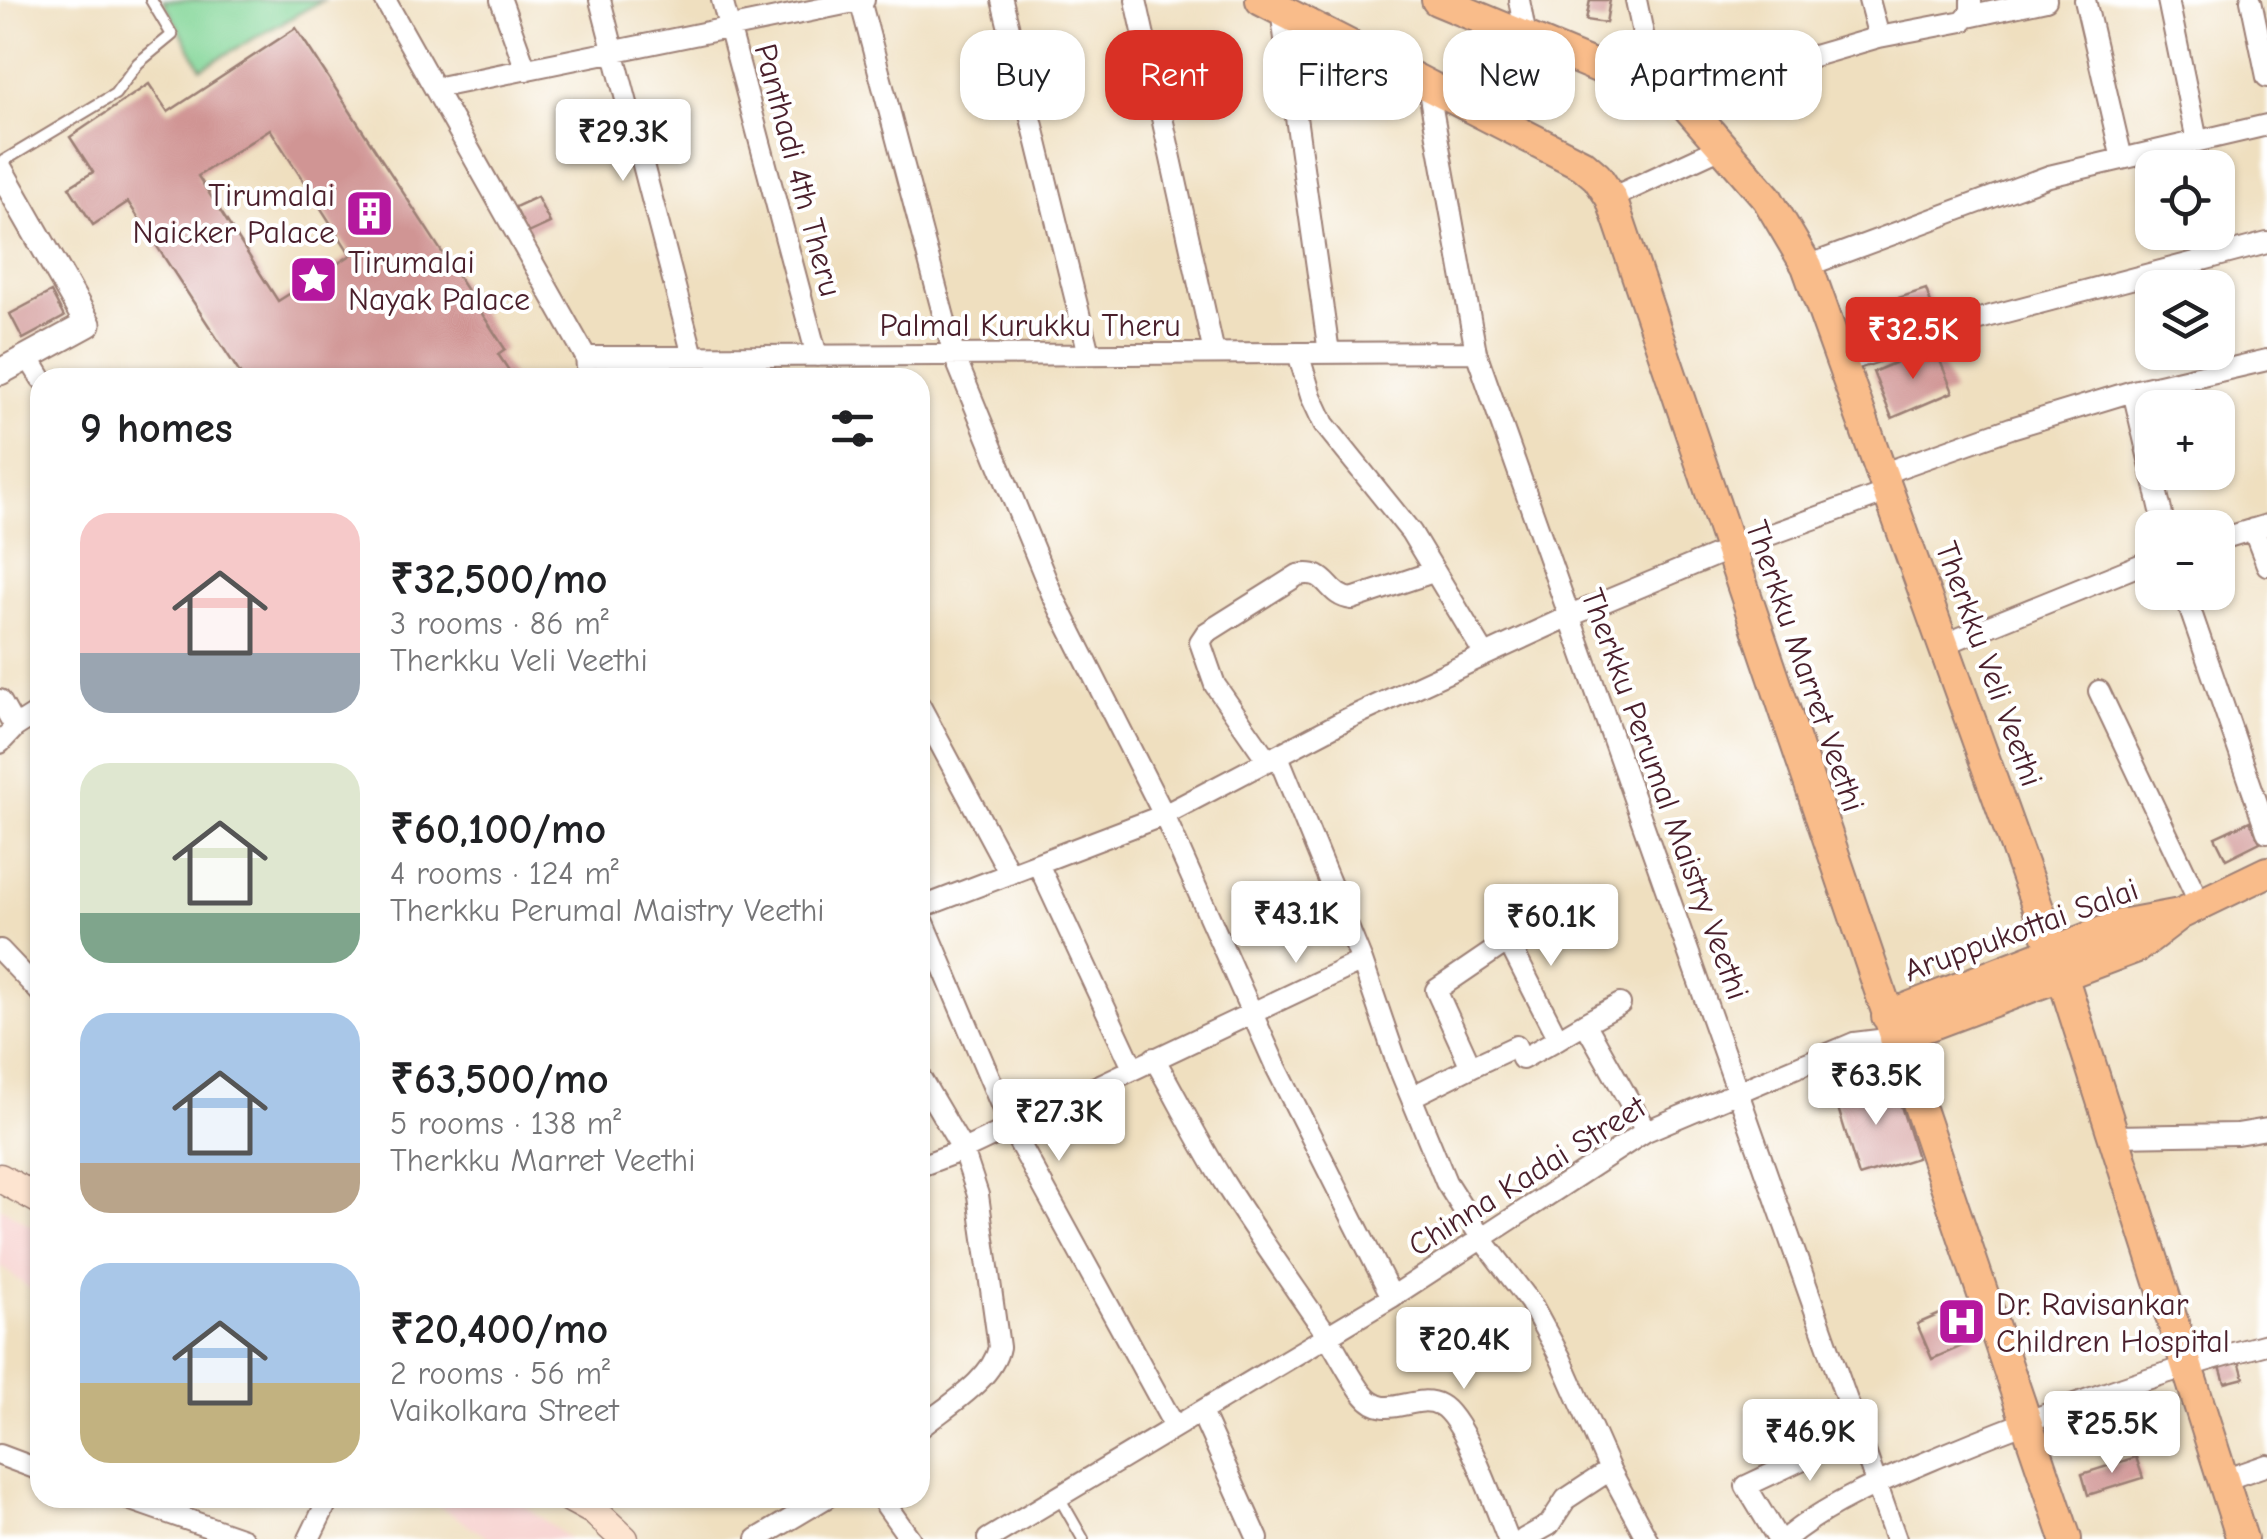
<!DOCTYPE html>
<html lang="en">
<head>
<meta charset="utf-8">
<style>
  body { margin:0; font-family:"Comic Neue",sans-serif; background:#f6f6f6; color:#202124; height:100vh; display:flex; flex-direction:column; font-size:38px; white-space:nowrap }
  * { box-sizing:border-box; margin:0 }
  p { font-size:32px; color:#757577 }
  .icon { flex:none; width:55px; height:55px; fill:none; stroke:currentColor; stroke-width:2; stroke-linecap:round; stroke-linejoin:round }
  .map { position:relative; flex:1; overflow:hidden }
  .panel { position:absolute; left:30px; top:368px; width:900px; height:1140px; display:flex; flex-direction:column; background:#fff; border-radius:30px; box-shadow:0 2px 8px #0004 }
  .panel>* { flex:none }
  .banner { position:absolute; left:960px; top:30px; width:950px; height:90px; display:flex; gap:20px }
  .fabs { position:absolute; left:2135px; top:150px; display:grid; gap:20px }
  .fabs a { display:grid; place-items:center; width:100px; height:100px; border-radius:20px; background:#fff; box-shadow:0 2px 8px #0004; font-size:50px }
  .price { position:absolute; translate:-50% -85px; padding:0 22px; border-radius:10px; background:#fff; color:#222; font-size:32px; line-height:65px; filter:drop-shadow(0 2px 5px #0008) }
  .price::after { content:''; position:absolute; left:50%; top:60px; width:30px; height:22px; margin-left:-15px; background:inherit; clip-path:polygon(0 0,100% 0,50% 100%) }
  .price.current { background:#d93025; color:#fff }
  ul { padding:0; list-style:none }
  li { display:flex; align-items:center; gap:30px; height:250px; padding:0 50px }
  li span { display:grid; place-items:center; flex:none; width:280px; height:200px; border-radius:30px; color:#555 }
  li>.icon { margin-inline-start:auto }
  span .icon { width:120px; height:120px; fill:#fffc; stroke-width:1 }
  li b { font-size:42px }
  h2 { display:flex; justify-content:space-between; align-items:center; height:120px; padding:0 50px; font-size:42px }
  .pill { padding:0 35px; border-radius:30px; background:#fff; box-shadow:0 2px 8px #0004; font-size:35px; line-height:90px }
  .pill.current { background:#d93025; color:#fff }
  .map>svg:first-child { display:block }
  .built { fill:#f7d0ce }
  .green { fill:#83d698; stroke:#667a62; stroke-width:2.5 }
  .building { fill:#d09594; fill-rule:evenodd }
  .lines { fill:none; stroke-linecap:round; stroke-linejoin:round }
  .service-casing { stroke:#9c7f75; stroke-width:14 }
  .minor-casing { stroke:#9c7f75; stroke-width:24 }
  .tertiary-casing { stroke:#9c7f75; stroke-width:29 }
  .secondary-casing { stroke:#9c7f75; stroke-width:31 }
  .primary-casing { stroke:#9c7f75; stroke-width:34 }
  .service { stroke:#fff; stroke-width:10 }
  .minor { stroke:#fff; stroke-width:20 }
  .tertiary { stroke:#fff; stroke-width:25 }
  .secondary { stroke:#fde4d0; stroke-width:28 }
  .primary { stroke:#f9bc8a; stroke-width:30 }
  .labels { text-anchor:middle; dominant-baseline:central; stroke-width:8; stroke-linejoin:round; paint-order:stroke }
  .street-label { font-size:32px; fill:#4a1f2b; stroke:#fff }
  .poi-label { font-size:32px; fill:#4a1f2b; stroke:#fff; text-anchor:start }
</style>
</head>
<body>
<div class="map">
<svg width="2267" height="1539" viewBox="0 0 2267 1539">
  <rect width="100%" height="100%" fill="#fff"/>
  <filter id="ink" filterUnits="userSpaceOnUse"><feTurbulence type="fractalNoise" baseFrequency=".01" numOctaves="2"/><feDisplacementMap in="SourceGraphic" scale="20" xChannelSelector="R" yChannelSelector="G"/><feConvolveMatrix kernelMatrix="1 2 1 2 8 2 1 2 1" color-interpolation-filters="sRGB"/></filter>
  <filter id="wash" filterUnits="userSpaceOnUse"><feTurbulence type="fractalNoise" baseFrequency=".0048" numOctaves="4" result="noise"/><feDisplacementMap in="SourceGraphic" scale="40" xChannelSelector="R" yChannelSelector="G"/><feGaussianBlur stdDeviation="2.25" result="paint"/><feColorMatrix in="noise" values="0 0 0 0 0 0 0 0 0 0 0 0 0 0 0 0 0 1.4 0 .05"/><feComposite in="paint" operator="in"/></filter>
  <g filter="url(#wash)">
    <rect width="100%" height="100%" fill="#efdfbf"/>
    <path class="built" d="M0,1207L40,1231V1296L0,1266Z
      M427,1498H514L570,1539H490Z"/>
    <path class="green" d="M163,0H323L201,68Z"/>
    <g id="blocks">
      <path class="building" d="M1590,0H1610L1606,23L1586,20Z
        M296,28L505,349L498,354L514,378H243L128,202L93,225L69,187L93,172L70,137L149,84L168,112ZM270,129L351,255L278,301L198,176Z
        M537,197L550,223L528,233L515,207Z
        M1926,289L1937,322L1873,343L1867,323L1860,326L1855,312Z
        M51,292L64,317L23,339L10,314Z
        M1934,346L1953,392L1892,418L1873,372Z
        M2250,821L2260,842L2226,859L2215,837Z
        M1893,1080L1917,1158L1859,1176L1835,1098Z
        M1961,1305L1976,1340L1932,1359L1917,1324Z
        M2238,1357L2244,1378L2225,1383L2219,1363Z
        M2136,1457L2143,1478L2088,1495L2082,1474Z"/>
    </g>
  </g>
  <g filter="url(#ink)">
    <use href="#blocks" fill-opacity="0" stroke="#9c7f75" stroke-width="2.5"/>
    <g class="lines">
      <defs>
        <path id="service" d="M0,163L115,94L138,63L172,35L151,0
          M1059,1497L1083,1539"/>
        <path id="minor" d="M385,0L586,357L588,378
          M501,0L526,70
          M600,0L693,356
          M722,0L817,356
          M860,0L954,355L1052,594L1164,815L1276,1067L1392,1297
          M1002,0L1089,354
          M1136,0L1214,353
          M1519,0L1526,37
          M1636,0L1655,91
          M1869,0L1879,37
          M2085,0L2122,159
          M2168,0L2197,141
          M2251,0L2267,77
          M1281,10L1329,353
          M1968,17L2046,0
          M1428,86L1476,352L1896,1539
          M435,88L864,0
          M1684,103L1749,75L1879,37L1963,21L1971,12V0
          M1611,198L1724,146
          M1807,266L2049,176L2267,125
          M1298,353L1311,396L1324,424L1411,532L1485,655
          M28,357L41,378
          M586,357L1476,352
          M1844,362L1964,323L2267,243
          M2133,391L2165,528
          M1884,473L2011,428L2133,391L2267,360
          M2253,529L2267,565
          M2218,540L2267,525
          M2184,592L2267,832
          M1945,644L2152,560
          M2099,691L2200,904
          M0,700L15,727
          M920,706L1010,874
          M0,743L15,727L40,711
          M1278,756L1362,961L1397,1063L1446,1182L1482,1239L1530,1302L1560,1357L1610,1470L1647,1539
          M1268,761L1215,685L1200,642L1206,633L1298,575C1330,568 1325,596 1352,599L1433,572
          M1038,864L1133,1068
          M920,908L1164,815L1347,719L1570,616L1728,550L1890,491
          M920,913L1010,1126L1175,1427
          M0,950L40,992
          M1620,1004L1585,1023L1646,1131
          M1558,1039L1522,1059L1516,1046L1471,1067L1436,990L1508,941L1558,1039L1585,1023
          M1154,1058C1178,1100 1199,1143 1225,1184C1256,1233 1290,1281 1323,1329C1337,1350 1348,1374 1363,1394C1386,1424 1414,1391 1440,1405C1465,1418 1496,1510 1508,1539
          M920,1077L963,1150L978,1195L999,1347C993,1380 945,1407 920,1428
          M1411,1097L1471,1067
          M2114,1136L2237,1134L2267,1129
          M920,1166L963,1150L1362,961
          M1201,1412L1258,1539
          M0,1455L40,1470
          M2224,1480L2267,1465
          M125,1498L243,1539
          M881,1498L910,1539
          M309,1539L329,1498
          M757,1539L826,1498
          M988,1539L1392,1297L1646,1131L1854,1043L1895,1038
          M1524,1539L1549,1525L1566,1499L1610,1470
          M1778,1539L1746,1486L1858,1433
          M1785,1539C1830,1501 1894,1476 1948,1453C2052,1410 2158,1372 2267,1344"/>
        <path id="tertiary" d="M0,170L88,324L0,372"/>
        <path id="secondary" d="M0,1178L40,1200
          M570,1498L594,1511L624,1539"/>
        <path id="primary" d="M1261,0L1583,165L1597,177L1611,198L2066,1539
          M1437,0L1684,103L1767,198L1807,266L2062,975L2242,1539
          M1887,1016L2121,925L2180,914
          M1895,1038L2137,947L2180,914L2267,872"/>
      </defs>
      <use href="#service" class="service-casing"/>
      <use href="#minor" class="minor-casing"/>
      <use href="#tertiary" class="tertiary-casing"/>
      <use href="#secondary" class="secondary-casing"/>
      <use href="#primary" class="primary-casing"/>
      <use href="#service" class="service"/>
      <use href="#minor" class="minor"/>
      <use href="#tertiary" class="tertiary"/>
      <use href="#secondary" class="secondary"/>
      <use href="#primary" class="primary"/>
    </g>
  </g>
  <defs>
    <symbol id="building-square" viewBox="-11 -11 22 22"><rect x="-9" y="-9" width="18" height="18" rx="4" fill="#b5179e" stroke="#fff"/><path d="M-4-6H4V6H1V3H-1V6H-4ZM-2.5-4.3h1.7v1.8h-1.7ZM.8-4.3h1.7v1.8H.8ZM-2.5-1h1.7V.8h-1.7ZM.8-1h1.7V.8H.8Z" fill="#fff"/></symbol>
    <symbol id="sight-square" viewBox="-11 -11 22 22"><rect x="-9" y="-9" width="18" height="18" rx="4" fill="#b5179e" stroke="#fff"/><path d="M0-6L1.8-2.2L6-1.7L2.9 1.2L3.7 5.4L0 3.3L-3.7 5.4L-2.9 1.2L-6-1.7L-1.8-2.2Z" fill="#fff"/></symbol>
    <symbol id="hospital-square" viewBox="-11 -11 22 22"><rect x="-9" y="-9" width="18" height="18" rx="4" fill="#b5179e" stroke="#fff"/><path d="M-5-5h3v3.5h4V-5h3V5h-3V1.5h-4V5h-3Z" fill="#fff"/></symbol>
  </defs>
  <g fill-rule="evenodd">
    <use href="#building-square" x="342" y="186" width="55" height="55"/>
    <use href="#sight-square" x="286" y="252" width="55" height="55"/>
    <use href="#hospital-square" x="1934" y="1294" width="55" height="55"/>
  </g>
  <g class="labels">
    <g class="street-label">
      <text transform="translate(798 170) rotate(75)">Panthadi 4th Theru</text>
      <text x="1030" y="325">Palmal Kurukku Theru</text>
      <text transform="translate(1989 664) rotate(70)">Therkku Veli Veethi</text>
      <text transform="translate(1805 666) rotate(71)">Therkku Marret Veethi</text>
      <text transform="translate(1665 794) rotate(70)">Therkku Perumal Maistry Veethi</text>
      <text transform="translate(2021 930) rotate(-20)">Aruppukottai Salai</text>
      <text transform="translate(1527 1176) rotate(-32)">Chinna Kadai Street</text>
    </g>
    <g class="poi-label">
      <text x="335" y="195" text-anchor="end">Tirumalai<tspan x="335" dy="37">Naicker Palace</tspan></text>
      <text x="348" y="262">Tirumalai<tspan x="348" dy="37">Nayak Palace</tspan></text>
      <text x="1996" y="1304">Dr. Ravisankar<tspan x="1996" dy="37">Children Hospital</tspan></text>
    </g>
  </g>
</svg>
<div class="fabs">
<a><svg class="icon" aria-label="locate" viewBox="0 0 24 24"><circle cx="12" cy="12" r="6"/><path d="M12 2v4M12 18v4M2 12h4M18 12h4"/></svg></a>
<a><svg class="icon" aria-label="layers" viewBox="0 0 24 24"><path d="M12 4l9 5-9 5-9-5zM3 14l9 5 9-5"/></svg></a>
<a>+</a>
<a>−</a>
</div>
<b class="price" style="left:623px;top:184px">₹29.3K</b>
<b class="price current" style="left:1913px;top:382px">₹32.5K</b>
<b class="price" style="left:1296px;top:966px">₹43.1K</b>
<b class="price" style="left:1551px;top:969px">₹60.1K</b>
<b class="price" style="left:1876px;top:1128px">₹63.5K</b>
<b class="price" style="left:1059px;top:1164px">₹27.3K</b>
<b class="price" style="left:1464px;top:1392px">₹20.4K</b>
<b class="price" style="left:2112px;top:1476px">₹25.5K</b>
<b class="price" style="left:1810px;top:1484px">₹46.9K</b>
<div class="banner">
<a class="pill">Buy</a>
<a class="pill current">Rent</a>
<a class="pill">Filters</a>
<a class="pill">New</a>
<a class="pill">Apartment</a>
</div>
<section class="panel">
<h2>9 homes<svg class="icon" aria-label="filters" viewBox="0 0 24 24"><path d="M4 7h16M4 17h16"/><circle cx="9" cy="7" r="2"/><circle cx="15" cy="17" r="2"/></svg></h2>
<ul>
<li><span style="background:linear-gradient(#f6c9c9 70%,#9aa5b1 0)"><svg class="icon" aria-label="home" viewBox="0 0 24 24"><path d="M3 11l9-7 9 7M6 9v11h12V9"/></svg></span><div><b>₹32,500/mo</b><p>3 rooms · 86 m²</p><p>Therkku Veli Veethi</p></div></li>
<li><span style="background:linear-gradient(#dfe7d0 75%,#7fa58c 0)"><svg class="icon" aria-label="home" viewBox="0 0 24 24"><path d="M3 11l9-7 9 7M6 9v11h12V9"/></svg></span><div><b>₹60,100/mo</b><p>4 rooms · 124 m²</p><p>Therkku Perumal Maistry Veethi</p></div></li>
<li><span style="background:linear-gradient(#a9c7e8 75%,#b9a48a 0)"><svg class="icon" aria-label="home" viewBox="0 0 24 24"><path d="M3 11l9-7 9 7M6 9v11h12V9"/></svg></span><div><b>₹63,500/mo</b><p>5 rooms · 138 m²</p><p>Therkku Marret Veethi</p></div></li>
<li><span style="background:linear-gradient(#a9c7e8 60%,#c2b280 0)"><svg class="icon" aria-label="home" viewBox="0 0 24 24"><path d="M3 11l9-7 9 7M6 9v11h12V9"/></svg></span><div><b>₹20,400/mo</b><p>2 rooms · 56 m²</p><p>Vaikolkara Street</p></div></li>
</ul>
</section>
</div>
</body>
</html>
